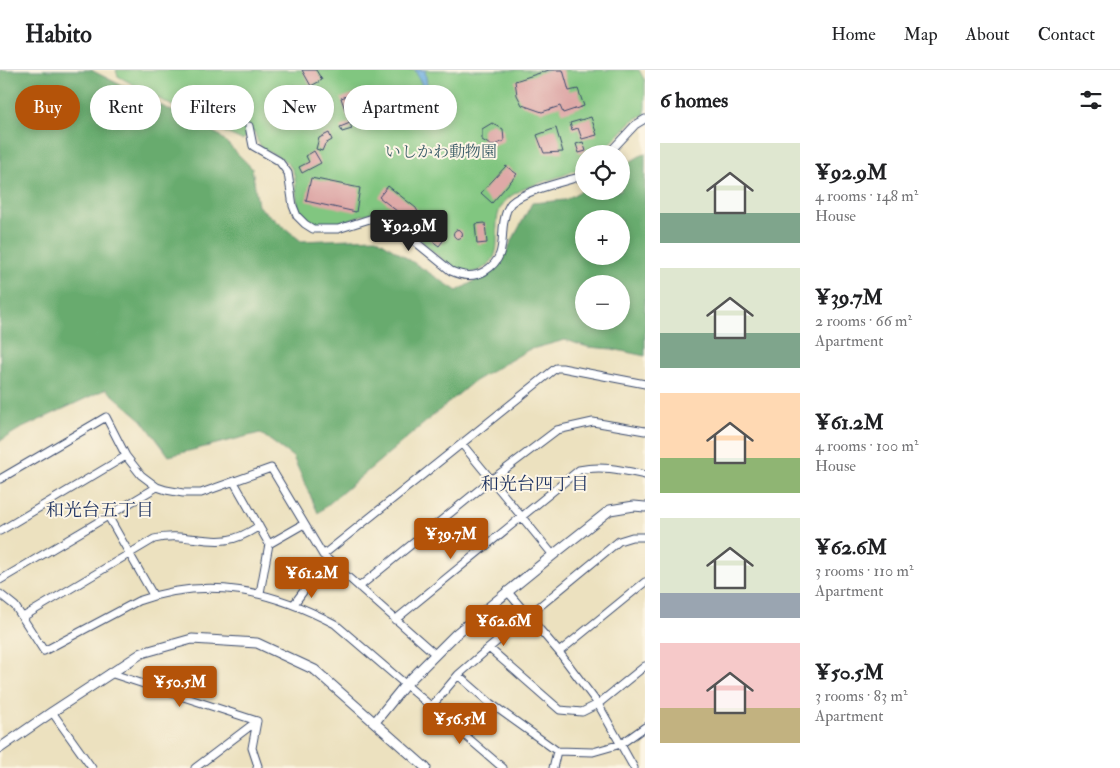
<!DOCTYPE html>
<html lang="en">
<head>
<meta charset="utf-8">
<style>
  body { margin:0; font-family:"IM FELL Double Pica","Noto Serif JP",serif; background:#f6f6f6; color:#202124; height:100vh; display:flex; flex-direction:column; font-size:19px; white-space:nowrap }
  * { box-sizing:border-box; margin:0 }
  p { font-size:16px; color:#757577 }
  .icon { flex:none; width:28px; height:28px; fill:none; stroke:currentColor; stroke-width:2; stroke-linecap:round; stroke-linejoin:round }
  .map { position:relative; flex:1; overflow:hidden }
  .drawer { display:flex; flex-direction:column; background:#fff; width:475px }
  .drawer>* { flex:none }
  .guide { position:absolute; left:15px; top:15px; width:475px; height:45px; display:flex; gap:10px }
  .buttons { position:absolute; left:575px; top:75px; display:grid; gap:10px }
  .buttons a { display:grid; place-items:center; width:55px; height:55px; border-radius:50%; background:#fff; box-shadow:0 2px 8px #0003; font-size:25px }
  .price { position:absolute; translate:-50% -42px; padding:0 11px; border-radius:5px; background:#b45309; color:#fff; font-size:16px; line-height:32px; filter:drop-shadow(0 1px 2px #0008) }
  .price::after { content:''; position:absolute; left:50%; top:30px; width:15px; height:11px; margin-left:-8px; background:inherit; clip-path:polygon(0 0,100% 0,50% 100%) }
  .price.current { background:#222; color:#fff }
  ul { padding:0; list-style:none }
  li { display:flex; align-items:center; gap:15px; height:125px; padding:0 15px }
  li span { display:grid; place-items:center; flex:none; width:140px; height:100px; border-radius:0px; color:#555 }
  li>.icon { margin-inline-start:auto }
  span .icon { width:60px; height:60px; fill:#fffc; stroke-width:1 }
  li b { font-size:21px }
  h2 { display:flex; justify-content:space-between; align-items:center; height:60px; padding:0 15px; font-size:21px }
  .chip { padding:0 18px; border-radius:22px; background:#fff; box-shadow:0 2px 8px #0003; font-size:18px; line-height:45px }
  .chip.current { background:#b45309; color:#fff }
  header { display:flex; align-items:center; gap:30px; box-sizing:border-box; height:70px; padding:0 25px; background:#fff; border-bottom:1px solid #e0e0e0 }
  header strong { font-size:24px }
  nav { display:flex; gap:28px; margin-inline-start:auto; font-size:18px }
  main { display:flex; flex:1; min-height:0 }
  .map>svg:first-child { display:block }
  .green { fill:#81c680; stroke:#4e7a6f }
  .forest { fill:#68ab6e; stroke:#426d66; fill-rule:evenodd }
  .water { fill:#6bade0; stroke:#436e9f }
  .building { fill:#dea9a7 }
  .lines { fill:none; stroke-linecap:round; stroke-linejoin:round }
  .minor-casing { stroke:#3a4a6d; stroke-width:9 }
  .tertiary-casing { stroke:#3a4a6d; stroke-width:11 }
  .minor { stroke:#fff; stroke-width:7 }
  .tertiary { stroke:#fff; stroke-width:9 }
  .labels { text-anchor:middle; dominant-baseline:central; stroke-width:4; stroke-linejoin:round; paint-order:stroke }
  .park-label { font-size:16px; fill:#3a5c68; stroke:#fcf5e5 }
  .neighbourhood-label { font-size:18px; fill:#1b2f5e; stroke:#fcf5e5 }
</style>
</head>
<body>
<header>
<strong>Habito</strong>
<nav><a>Home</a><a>Map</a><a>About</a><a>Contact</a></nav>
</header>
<main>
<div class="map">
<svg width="645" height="698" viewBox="0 0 645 698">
  <rect width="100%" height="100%" fill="#fcf5e5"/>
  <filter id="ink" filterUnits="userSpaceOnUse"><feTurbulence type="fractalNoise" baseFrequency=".02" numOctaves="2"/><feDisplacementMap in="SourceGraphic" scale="10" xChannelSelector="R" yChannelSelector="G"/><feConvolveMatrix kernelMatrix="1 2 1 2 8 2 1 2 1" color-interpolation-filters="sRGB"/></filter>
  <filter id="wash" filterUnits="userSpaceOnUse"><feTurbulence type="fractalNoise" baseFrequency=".0096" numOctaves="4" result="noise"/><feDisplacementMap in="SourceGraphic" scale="20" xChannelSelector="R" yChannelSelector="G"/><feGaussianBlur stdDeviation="1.12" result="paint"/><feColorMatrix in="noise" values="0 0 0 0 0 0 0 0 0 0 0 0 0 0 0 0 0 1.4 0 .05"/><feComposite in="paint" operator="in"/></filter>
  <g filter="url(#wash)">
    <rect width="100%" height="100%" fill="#ece1bf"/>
    <path class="green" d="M116,0H639L645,11V44L632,51L607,77L599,84H584V95C561,112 514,113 501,137C489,159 510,187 478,201C452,212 415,158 393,148C389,146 383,143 379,143C355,140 329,169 307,150C293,138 298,119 294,104C288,85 267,85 260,75C257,72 256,65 254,61L242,70L194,48L118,6Z"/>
    <path class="forest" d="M0,0H91L219,65L252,98L258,136L301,171L376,168L457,221L498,197L532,133L565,130L584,119V121H621V97L645,83V286L612,279L588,277L565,270L528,280L473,312L318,443L293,387L260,363L169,386L142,350L106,319L18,360L0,371ZM584,149H621V186H584ZM584,214H621V251H584Z"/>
    <path class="water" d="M415,0H425L427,14L423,17Z"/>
    <g id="blocks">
      <path class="building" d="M302,0H316L322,10L311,16Z
        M549,0H563L569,21L578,19L584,36L563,43L560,36L542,42L522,35L517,25L515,11Z
        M294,15L304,32L299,35L289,18Z
        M363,21L364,23L370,22L376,41L349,51L341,28Z
        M591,47L597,65L582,69L578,58L572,60L570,53Z
        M350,53L352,59L342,62L340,57Z
        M492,53L503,59L504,71L492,76L482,70V59Z
        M556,58L563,82L544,83L537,65Z
        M329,63L332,70L325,74L322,81L316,79L319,68Z
        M583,72L586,81L579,83L576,74Z
        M314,81L321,93L302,103L299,97L309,92L306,86Z
        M506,96L517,104L492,133L481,123Z
        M311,108L360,118L356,142L306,131Z
        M388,116L416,138L418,142L416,145L413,147H409L407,149L379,127Z
        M485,153L487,173L477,174L475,154Z
        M435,159L446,167L439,176L428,168Z
        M453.5 164a4.5 4.5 0 1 1 9 0a4.5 4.5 0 1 1-9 0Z"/>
    </g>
  </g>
  <g filter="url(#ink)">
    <use href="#blocks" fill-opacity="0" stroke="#3a4a6d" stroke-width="1"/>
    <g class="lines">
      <defs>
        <path id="minor" d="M249,56L253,76L279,91L288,103L293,136L297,146L305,154L313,159H338L376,147L391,152L451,201C463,206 473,208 485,201C511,185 497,164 507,140C508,139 510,133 511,133C524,121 562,112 579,107L584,103
          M608,84L635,55L645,49
          M462,374L553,485
          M0,409L106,347L126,386L141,405L157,417L166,420L183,423H201L271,398L323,485L435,584
          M234,412L269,474L260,523
          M108,446L153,525
          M0,461L126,386
          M269,474L304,454
          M323,485L556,298H562L645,314
          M0,510L157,417
          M359,517L491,410L557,360L593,352L645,361
          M507,521L559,582L598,634L634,698
          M0,524L15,536L44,581L138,531C209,506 271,520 335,554L503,698
          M294,534L311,511
          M23,547L154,469C180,462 201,473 226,470C237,469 250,462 259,456
          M395,550L579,400C602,395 622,400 645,405
          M489,578L619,471L632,467H645
          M559,582L645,512
          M110,603L257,651
          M458,605L490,633L557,681L593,682L621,674L645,657
          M431,637L458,605L489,578L560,640L582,642L598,634L645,596
          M52,642L92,698
          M257,651L252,678L258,696L257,698
          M195,698L257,651
          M553,698L557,681"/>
        <path id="tertiary" d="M375,652L405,615L457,563L553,485L610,440L634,436L645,437
          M0,678L52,642L142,583L192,569L257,573L315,600L426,698"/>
      </defs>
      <use href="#minor" class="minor-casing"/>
      <use href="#tertiary" class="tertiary-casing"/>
      <use href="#minor" class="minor"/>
      <use href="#tertiary" class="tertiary"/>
    </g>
  </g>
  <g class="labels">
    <g class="park-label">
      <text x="441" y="82">いしかわ動物園</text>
    </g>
    <g class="neighbourhood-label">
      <text x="535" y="414">和光台四丁目</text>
      <text x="100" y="440">和光台五丁目</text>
    </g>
  </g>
</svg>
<div class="buttons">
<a><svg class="icon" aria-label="locate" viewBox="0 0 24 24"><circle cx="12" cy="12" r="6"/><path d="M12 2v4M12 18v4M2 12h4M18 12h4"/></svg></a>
<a>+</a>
<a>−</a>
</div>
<b class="price current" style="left:409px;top:182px">¥92.9M</b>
<b class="price" style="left:451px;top:490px">¥39.7M</b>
<b class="price" style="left:312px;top:529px">¥61.2M</b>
<b class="price" style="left:504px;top:577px">¥62.6M</b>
<b class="price" style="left:180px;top:638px">¥50.5M</b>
<b class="price" style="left:460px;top:675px">¥56.5M</b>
<div class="guide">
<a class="chip current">Buy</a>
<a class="chip">Rent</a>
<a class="chip">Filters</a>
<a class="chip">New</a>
<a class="chip">Apartment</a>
</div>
</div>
<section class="drawer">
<h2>6 homes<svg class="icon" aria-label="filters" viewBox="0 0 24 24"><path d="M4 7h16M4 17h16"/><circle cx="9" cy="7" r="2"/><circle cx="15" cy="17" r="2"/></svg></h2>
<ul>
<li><span style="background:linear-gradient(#dfe7d0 70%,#7fa58c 0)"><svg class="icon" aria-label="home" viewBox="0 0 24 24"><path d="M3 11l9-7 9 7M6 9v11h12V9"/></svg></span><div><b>¥92.9M</b><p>4 rooms · 148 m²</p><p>House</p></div></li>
<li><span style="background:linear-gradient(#dfe7d0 65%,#7fa58c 0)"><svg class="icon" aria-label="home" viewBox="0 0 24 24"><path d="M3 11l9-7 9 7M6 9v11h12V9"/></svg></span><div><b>¥39.7M</b><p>2 rooms · 66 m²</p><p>Apartment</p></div></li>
<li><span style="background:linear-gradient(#ffd9b3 65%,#8fb573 0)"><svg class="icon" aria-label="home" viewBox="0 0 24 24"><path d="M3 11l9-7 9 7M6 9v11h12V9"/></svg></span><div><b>¥61.2M</b><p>4 rooms · 100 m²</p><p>House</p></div></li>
<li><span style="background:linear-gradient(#dfe7d0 75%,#9aa5b1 0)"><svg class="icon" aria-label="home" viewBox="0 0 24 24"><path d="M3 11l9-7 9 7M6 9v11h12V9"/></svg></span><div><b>¥62.6M</b><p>3 rooms · 110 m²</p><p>Apartment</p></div></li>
<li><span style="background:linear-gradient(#f6c9c9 65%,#c2b280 0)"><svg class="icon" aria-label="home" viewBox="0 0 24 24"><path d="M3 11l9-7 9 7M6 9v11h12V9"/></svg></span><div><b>¥50.5M</b><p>3 rooms · 83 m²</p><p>Apartment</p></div></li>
</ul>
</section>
</main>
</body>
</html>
